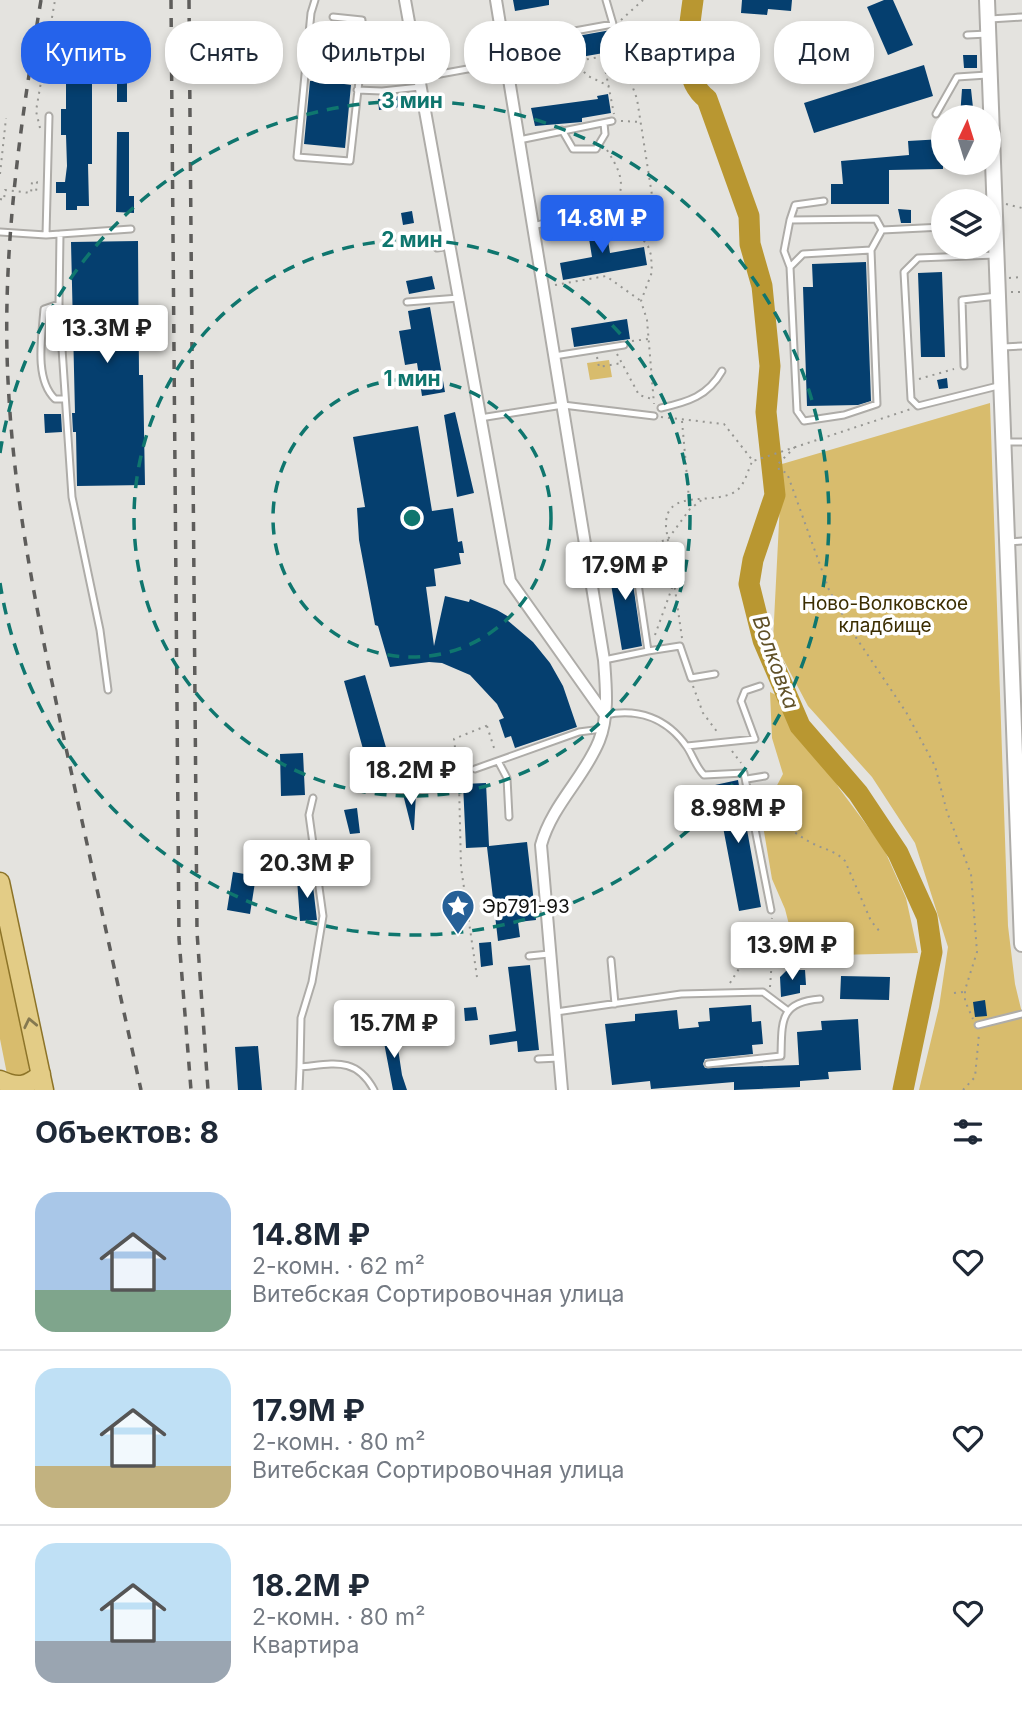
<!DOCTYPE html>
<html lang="ru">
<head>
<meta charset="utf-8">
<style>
  body { margin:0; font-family:Inter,sans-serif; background:#f6f6f7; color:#1f2937; height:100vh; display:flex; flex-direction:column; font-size:26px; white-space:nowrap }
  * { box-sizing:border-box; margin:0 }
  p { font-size:23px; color:#747a83 }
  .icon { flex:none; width:38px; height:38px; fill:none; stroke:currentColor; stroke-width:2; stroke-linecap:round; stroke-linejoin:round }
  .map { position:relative; height:1090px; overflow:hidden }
  .sheet { display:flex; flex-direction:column; background:#fff; flex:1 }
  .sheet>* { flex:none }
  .top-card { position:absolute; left:21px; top:21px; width:980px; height:63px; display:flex; gap:14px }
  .needle { width:46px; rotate:4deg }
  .buttons { position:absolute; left:931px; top:105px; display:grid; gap:14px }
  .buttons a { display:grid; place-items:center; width:70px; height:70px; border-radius:50%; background:#fff; box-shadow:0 4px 10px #0003; font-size:35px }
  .price { position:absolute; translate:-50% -60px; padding:0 16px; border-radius:7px; background:#fff; color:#222; font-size:23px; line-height:46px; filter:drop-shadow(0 2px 4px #0008) }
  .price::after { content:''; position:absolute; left:50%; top:42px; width:21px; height:16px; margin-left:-10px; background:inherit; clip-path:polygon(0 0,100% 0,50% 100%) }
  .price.on { background:#2563eb; color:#fff }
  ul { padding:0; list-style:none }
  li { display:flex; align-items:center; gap:21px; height:175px; padding:0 35px }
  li+li { border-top:2px solid #e0e1e3 }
  li span { display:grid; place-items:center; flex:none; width:196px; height:140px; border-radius:21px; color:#555 }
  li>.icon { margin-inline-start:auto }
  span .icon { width:84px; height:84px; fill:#fffc; stroke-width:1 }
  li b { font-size:30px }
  h2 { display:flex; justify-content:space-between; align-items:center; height:84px; padding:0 35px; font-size:30px }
  .pill { padding:0 24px; border-radius:28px; background:#fff; box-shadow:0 4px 10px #0003; font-size:24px; line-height:63px }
  .pill.on { background:#2563eb; color:#fff }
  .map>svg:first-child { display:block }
  .green { fill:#d8bc6d }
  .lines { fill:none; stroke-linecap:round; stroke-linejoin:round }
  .river { stroke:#b99731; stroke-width:21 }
  .building { fill:#053f6f }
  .service-casing { stroke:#aeaca8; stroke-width:9 }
  .minor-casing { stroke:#aeaca8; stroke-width:14 }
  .tertiary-casing { stroke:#aeaca8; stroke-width:18 }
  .primary-casing { stroke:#8d7428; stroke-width:21 }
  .path { stroke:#969692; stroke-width:2; stroke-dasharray:2 5; stroke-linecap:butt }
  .service { stroke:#fff; stroke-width:5 }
  .minor { stroke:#fff; stroke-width:10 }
  .tertiary { stroke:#fff; stroke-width:14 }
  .primary { stroke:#e3cc86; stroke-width:18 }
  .rail { stroke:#5e5d5b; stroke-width:3.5; stroke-dasharray:9 9; stroke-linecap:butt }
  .oneway { stroke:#847850 }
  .ring { fill:none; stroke:#0f766e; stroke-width:3.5; stroke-dasharray:12 9 }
  .labels { text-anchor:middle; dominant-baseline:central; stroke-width:7; stroke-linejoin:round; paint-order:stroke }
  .park-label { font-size:19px; fill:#3b2d01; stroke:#fff }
  .poi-label { font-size:19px; fill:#11110f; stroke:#fff; text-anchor:start }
  .water-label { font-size:21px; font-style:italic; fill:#605128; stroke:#fff }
  .centre { fill:#0f766e; stroke:#fff; stroke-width:3.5 }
  .ring-label { font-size:21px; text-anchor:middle; font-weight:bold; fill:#0f766e; stroke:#fff; stroke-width:7; stroke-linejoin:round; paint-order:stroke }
</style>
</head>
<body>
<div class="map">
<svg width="1022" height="1090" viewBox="0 0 1022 1090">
  <rect width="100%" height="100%" fill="#e4e3df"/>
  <path class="green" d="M609,360L612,377L590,380L587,363Z
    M990,403L1008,926L1015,984L1022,1013V1090H919L939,1007L948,947L915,843L872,777L808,706L773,640L782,464Z
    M770,692L792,703L839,788L883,847L906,898L918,953L797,956L785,909L772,879L758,796L774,791L783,774L772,738Z
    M0,928L29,1068L28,1075L19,1079L7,1074L0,1039Z
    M767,933L770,955L741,959L738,937Z"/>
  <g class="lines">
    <path class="river" d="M693,0C689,31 679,78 707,99L749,216L750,244L762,286L770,366L766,412L775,495L753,560L749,584L763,640L800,726L858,793L898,853L927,917L932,952L903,1090"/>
  </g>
  <path class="building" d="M513,0H549V5L515,11Z
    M742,0H792L791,11L768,9L767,15L741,13Z
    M884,0H893L913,45L888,55L867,7Z
    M332,25L349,26L344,84L351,85L345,148L304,144L310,81H318L323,28L332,29Z
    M611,30L615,51L524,67L521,46Z
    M829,53L833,63L820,69L816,58Z
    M963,55H977V68H964Z
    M924,65L933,96L814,133L804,103Z
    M66,79L92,80V164H88L89,206H77V210H66V193H56V182H65L67,166L66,135H61V109H66Z
    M117,81H127V102H117Z
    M962,89H971L974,117H960Z
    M608,94L611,113L582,118V122L535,126L531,108L598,99L597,96Z
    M406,95L407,106L379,110L378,99Z
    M117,132H129V196H134V213L116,212Z
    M943,139V169L889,170V204H831V184H843L841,161L909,155L908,141Z
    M898,209L911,210V223H901Z
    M412,211L414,223L403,225L401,213Z
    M604,216L610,253L644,247L647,265L563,280L560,263L592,257L586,220Z
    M138,241L139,375H143L145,485L77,486L76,432H73L72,413H75L71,242Z
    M866,262L871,401L858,405L807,406L803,287H813L812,264Z
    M942,272L945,357H921L918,273Z
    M432,276L435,289L409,294L406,281Z
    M430,307L445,392L422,396L417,363L405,365L399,331L411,329L408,311Z
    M627,319L630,339L574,347L571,328Z
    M947,378L948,388L939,389L937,380Z
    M455,412L474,493L457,497L444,415Z
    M44,414H61L62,432L45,433Z
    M418,426L432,511L453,508L458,542L462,541L464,553H459L461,564L434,569L436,586L426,587L434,646L445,596L469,602L470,599L497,610L509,617L507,620L533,642L550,663L563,686L577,727L515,748L511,736L505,738L499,720L504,718L497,704L470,675L442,663L429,662L390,667L378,626L375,625L359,540L357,508L365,507L353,437Z
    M629,556L642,646L622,650L607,560Z
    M365,675L394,775L372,781L344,681Z
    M303,753L305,795L281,796L280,754Z
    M738,780L761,907L739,911L715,785Z
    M486,783L489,846L527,842L536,920L518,922L520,937L498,941L487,847L466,848L463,784Z
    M416,793L414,830H412L403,794Z
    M357,808L360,833L350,834L344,810Z
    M233,872L256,876L250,914L227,910Z
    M312,878L317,920L300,921L297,879Z
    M491,942L493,965L481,967L479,943Z
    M530,965L539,1050L518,1052L517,1041L490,1045L489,1035L516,1031L508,967Z
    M787,970H805L806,985H800V993L781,997L780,977Z
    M841,976L890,977L889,1000L840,999Z
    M985,1000L987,1016L975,1017L973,1002Z
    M751,1005L752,1022L761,1021L763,1044L752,1045L753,1054L705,1059L703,1064L705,1068L799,1065L797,1032L822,1030L821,1021L858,1019L861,1070L828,1072L829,1079L800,1081V1087L734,1090V1082L651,1089L650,1081L612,1085L605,1024L635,1021V1014L677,1010L679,1029L699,1027L698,1022L710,1021L709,1008Z
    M476,1007L478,1020L465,1021L464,1008Z
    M395,1029L402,1075L407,1090H393L382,1032Z
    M258,1046L262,1090H238L235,1047Z"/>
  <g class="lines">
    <defs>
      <path id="service" d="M315,0L311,13L297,157L350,161L361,63L362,20L333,17
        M990,19L1022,17
        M967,35L988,34
        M503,44L613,24L606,0
        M418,78L506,62
        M357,90L382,91L420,87
        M936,114L957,77L987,75
        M562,130L573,149H596L605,134L604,123
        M519,140L612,121
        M564,220L570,227L581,229
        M790,220L795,205L824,201
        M533,226L616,205
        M0,232L46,235L131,229
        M60,234L59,304L72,497L100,630L108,690
        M46,235L49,116
        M437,248L450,246
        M871,250L877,404L844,415L804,421L797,411L790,267L803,254L871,250L882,230L943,227
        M995,255L918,258L904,272L911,399L918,406L998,386
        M790,267L784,251L790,220L876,219L882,230
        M407,302L459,298
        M59,304L44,309C42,336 34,379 55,399H65
        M1003,347L1022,346
        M554,356L624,345
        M964,366L962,300L997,296
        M661,408C688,402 708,396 722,371
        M480,418L563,405L654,416
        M1006,442H1022
        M1010,542L1022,541
        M588,558L633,550L648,651L604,660
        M648,651L680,646L691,678L715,674
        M605,715C638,708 667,718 687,747C693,756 696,767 704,775L744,773L771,910
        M687,746L755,739L741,701L745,691L760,686
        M498,761L507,778L509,817
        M475,769L579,732L602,729
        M747,779L765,776
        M529,956L549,954
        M611,960L615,1004
        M556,1012L681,994L763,992L787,1010
        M978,1025L1022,1014
        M538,1059L559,1058
        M708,1064L781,1056C782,1022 779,1002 820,999
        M300,1067L301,1018L312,982L323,916L309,815L313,798
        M299,1090L300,1067C333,1064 356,1056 374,1090"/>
      <path id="minor" d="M405,0L510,581L605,715
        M496,0L604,660C606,687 609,716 599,741C584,778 552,805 541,845L562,1090"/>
      <path id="tertiary" d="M987,0L1022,944"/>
      <path id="primary" d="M0,882L44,1090
        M0,1080C17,1088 27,1087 41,1074"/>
    </defs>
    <use href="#service" class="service-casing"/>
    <use href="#minor" class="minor-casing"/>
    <use href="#tertiary" class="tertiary-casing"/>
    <use href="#primary" class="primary-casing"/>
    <path class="path" d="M621,20L643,0
      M619,49L637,99L654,208V226L645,242
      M603,58L614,114
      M574,62L588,76L609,86
      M518,72L616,54L619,49L616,31
      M621,121L640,122
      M40,128L36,111L55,0
      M607,150C616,165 625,178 619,196
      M0,174L6,118
      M0,199L4,200L5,190L31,193L32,182H37L36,192L39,193
      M1006,204L1022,208
      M622,213L648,246L651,255L652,272L641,301L647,320L654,404
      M1009,278L1022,277
      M555,285L606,276L641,301
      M1011,292H1022
      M632,341L648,339
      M617,354L639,395L652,399
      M597,357L599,367L622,363
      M919,379L954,369
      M661,417L724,424L753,461L911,409
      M682,421L689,499
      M795,447L778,464L779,470L787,473L829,590L853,633L906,712L935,766L947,812L971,874L977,952L965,990V1001L973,1019
      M642,548L668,539L690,509L703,499
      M655,635L673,585
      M682,638L666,527C664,486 714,507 736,491C745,485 747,472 752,462
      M693,686L703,713L718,733
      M487,726L495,751
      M732,751L741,763
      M457,760L468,765
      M763,822C783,819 794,834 810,842C822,849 835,850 845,861L871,921L881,933
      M477,977L461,867L459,783L454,739L491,724
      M730,983L752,948L767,936
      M770,987L772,959L766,942L772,918
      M954,993L963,992
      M963,1090L975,1077L979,1034"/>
    <use href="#service" class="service"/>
    <use href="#minor" class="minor"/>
    <use href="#tertiary" class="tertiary"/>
    <use href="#primary" class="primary"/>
    <path class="rail" d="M41,0C19,132 0,263 9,398C16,516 41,632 66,748C91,862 116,976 141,1090
      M171,0L179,939L191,1090
      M189,0L197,932L208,1090"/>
  </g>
  <defs><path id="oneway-chevron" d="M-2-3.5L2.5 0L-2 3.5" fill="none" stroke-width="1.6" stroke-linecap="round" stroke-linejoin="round" transform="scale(1.75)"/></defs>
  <use class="oneway" href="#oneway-chevron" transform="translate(30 1023) rotate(-102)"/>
  <g class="ring">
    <circle cx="412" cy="518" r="139"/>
    <circle cx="412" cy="518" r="278"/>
    <path d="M0 453A417 417 0 1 1 0 583"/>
  </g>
  <defs>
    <symbol id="sight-pin" viewBox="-11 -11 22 30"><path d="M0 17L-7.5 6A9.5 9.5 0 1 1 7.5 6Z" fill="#266097" stroke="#fff"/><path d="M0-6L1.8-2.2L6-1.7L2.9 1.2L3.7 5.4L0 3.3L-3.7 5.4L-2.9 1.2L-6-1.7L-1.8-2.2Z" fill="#fff"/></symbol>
  </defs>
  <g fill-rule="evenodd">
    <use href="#sight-pin" x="439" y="887" width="38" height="52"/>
  </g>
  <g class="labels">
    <g class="park-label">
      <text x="885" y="603">Ново-Волковское<tspan x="885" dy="22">кладбище</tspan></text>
    </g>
    <g class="poi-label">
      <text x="482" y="906">Эр791-93</text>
    </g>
    <g class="water-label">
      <text transform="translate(776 662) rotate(70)">Волковка</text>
    </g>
  </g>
  <circle cx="412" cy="518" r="10" class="centre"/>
  <g class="ring-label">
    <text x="412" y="108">3 мин</text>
    <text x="412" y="247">2 мин</text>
    <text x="412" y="386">1 мин</text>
  </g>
</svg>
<div class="buttons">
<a><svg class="needle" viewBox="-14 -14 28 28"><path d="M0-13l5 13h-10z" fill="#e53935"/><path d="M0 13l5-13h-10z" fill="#747a83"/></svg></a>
<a><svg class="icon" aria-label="layers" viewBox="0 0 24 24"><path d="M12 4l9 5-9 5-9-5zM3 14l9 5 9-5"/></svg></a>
</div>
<b class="price on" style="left:602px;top:255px">14.8M ₽</b>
<b class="price" style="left:107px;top:365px">13.3M ₽</b>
<b class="price" style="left:625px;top:602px">17.9M ₽</b>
<b class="price" style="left:411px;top:807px">18.2M ₽</b>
<b class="price" style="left:738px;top:845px">8.98M ₽</b>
<b class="price" style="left:307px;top:900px">20.3M ₽</b>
<b class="price" style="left:792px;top:982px">13.9M ₽</b>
<b class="price" style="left:394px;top:1060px">15.7M ₽</b>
<div class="top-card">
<a class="pill on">Купить</a>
<a class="pill">Снять</a>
<a class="pill">Фильтры</a>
<a class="pill">Новое</a>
<a class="pill">Квартира</a>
<a class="pill">Дом</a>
</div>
</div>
<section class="sheet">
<h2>Объектов: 8<svg class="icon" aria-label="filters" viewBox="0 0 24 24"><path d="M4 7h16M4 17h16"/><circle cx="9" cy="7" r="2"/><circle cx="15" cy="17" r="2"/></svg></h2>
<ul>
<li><span style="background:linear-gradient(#a9c7e8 70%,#7fa58c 0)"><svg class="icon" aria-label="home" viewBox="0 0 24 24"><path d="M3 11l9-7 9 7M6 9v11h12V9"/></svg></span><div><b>14.8M ₽</b><p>2-комн. · 62 m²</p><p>Витебская Сортировочная улица</p></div><svg class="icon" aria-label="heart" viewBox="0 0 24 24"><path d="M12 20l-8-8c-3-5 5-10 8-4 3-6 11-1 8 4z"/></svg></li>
<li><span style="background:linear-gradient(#bfe0f5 70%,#c2b280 0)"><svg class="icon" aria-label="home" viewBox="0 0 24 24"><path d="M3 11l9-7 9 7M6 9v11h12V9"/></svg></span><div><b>17.9M ₽</b><p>2-комн. · 80 m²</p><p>Витебская Сортировочная улица</p></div><svg class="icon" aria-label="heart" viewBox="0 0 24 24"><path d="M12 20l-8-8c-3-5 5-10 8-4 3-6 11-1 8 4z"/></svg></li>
<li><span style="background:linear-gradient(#bfe0f5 70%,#9aa5b1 0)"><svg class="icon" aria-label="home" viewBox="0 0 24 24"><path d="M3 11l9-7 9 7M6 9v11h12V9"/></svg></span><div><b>18.2M ₽</b><p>2-комн. · 80 m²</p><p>Квартира</p></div><svg class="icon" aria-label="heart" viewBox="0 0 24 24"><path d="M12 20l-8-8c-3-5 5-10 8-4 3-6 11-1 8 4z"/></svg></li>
</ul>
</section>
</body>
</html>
